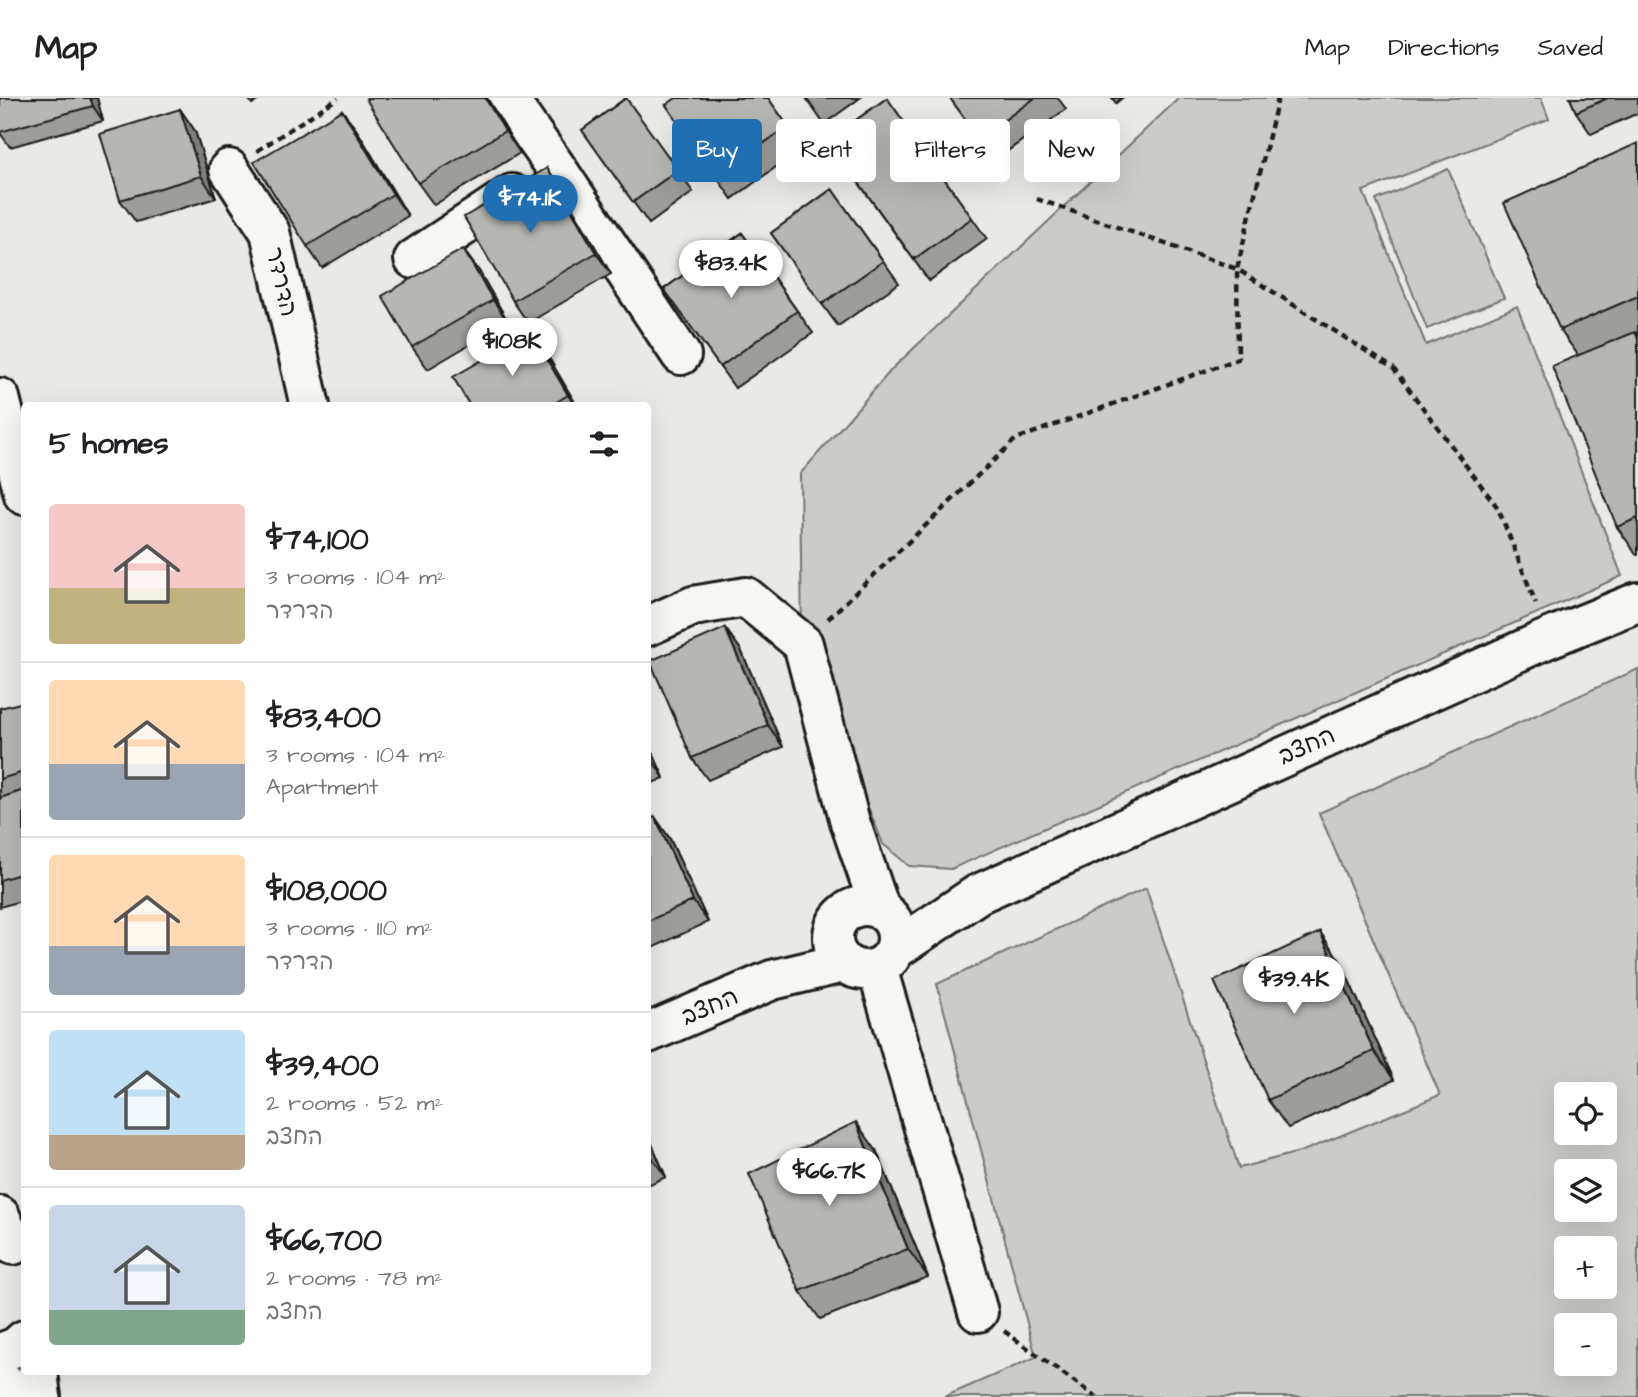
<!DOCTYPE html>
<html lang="en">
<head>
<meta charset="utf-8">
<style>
  body { margin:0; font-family:"Architects Daughter","Playpen Sans Hebrew",sans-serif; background:#f6f6f6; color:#202124; height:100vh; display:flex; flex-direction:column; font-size:26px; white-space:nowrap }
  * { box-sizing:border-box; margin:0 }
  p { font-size:23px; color:#757577 }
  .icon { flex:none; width:38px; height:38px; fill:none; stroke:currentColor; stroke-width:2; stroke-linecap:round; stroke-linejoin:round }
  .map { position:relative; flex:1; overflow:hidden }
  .drawer { position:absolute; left:21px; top:304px; width:630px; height:973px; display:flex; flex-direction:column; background:#fff; border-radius:7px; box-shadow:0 7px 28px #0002 }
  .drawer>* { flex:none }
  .banner { position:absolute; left:672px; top:21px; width:665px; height:63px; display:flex; gap:14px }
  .buttons { position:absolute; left:1554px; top:984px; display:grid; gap:14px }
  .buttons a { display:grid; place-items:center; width:63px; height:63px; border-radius:7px; background:#fff; box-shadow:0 7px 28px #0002; font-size:35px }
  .price { position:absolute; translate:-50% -60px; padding:0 16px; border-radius:24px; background:#fff; color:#222; font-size:23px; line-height:46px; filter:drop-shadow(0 2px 4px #0008) }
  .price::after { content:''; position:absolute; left:50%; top:42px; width:21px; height:16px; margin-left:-10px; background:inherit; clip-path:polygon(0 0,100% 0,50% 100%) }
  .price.selected { background:#1f6fb2; color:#fff }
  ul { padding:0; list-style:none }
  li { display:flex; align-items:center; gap:21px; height:175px; padding:0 28px }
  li+li { border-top:2px solid #e0e0e0 }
  li span { display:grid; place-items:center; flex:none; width:196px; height:140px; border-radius:7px; color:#555 }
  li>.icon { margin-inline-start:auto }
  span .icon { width:84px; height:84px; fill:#fffc; stroke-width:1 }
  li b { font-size:30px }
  h2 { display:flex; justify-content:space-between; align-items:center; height:84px; padding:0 28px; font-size:30px }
  .tag { padding:0 24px; border-radius:7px; background:#fff; box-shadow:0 7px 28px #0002; font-size:24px; line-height:63px }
  .tag.selected { background:#1f6fb2; color:#fff }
  header { display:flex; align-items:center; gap:42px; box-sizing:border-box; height:98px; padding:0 35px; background:#fff; border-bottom:2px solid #e0e0e0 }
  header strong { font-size:33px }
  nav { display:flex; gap:38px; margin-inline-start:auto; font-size:24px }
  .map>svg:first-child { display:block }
  .green { fill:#cbcbc7; stroke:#747472; stroke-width:2; fill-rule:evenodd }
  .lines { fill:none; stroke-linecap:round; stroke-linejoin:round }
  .minor-casing { stroke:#1c1c1c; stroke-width:44 }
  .path { stroke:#1c1c1c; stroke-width:4.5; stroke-dasharray:7 5; stroke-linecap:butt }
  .minor { stroke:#f6f6f2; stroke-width:38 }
  .wall { fill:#9d9d9a; stroke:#1c1c1c; stroke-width:2 }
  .shaded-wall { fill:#7f7f7d; stroke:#1c1c1c; stroke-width:2 }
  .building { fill:#b6b6b3; stroke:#1c1c1c; stroke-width:2 }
  .labels { text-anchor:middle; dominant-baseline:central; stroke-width:5; stroke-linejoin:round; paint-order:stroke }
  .street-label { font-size:24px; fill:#1c1c1c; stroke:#f6f6f2 }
</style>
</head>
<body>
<header>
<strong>Map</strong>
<nav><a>Map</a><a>Directions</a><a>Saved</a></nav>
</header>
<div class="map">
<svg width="1638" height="1299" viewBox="0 0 1638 1299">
  <rect width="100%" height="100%" fill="#e9e9e5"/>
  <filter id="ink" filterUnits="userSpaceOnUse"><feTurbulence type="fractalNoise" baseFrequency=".0143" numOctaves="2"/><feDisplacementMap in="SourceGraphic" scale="14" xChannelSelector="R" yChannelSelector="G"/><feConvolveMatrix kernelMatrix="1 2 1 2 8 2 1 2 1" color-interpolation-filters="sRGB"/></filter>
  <g filter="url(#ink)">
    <path class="green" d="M1179,0H1541L1549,21L1363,93L1426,247L1517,208L1622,478L951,771L909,768L883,746L802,546L800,376L893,270Z
      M1448,71L1504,200L1427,231L1376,102Z
      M1638,571V1299H944L1036,1259L937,886L1146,790L1239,1070L1303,1053L1440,997L1319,715ZM1566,996H1605V1034H1566ZM1566,1073H1605V1111H1566ZM1566,1150H1605V1188H1566ZM1566,1227H1605V1265H1566Z"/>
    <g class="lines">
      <defs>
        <path id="minor" d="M507,0L555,68L681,257
          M229,71L270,134L310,308
          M414,161L512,96
          M0,300L24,397
          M648,528L693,508L746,499L803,546L850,724L880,811
          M833 840a32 32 0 1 1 64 0a32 32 0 1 1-64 0Z
          M896,851L978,796L1549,540L1638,504
          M877,870L978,1214
          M648,935L772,882L843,865
          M0,1118L13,1147
          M0,1255L16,1249L24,1242
          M38,1274L41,1299
          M0,1280L18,1299"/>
      </defs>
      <use href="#minor" class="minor-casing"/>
      <path class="path" d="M1278,0L1237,171L1393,270L1498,410L1536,506
        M257,53L338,0
        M828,521L1016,341L1238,261L1237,171L1037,101
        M1004,1233L1096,1299"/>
      <use href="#minor" class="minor"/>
    </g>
    <path class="wall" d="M0,0H97L103,23L10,49L0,35Z
      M248,0H263L252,6Z
      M367,0H487L520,55L434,107L418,85Z
      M626,0L693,94L649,126L582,32Z
      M768,0L803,49L732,101L666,7Z
      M806,0H860L824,26Z
      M887,0L987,141L929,183L828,42Z
      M950,0H1058L1066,11L995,62Z
      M1112,0H1122L1116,5Z
      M1570,0H1638V15L1591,36L1576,14Z
      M180,11L195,33L216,100L136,124L120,102Z
      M342,12L358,34L408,118L322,170L307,148Z
      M1638,45V235H1636L1638,238V456L1637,457L1617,429L1578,257L1560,232Z
      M547,70L562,92L611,176L528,225L513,203Z
      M832,91L899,185L838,228L771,135Z
      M742,135L813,235L735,290L664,191Z
      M479,173L508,224L428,271L412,249Z
      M546,255L577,308H470Z
      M725,530L741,552L783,649L708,682L692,660Z
      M24,605V802L0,809V610Z
      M648,644L664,680L648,687Z
      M655,719L670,741L708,824L648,852V722Z
      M1320,834L1340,863L1394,982L1288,1030L1268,1002Z
      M648,1037L666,1079L648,1087Z
      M876,1052L928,1179L820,1221L800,1193Z"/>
    <path class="shaded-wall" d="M90,0H97L103,23L93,8Z
      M485,0H487L520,55L505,33Z
      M180,11L195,33L216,100L201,78Z
      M342,12L358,34L408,118L393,96Z
      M547,70L562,92L611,176L596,155Z
      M463,151L479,173L508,224L493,202Z
      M531,234L546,255L577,308H575L568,297Z
      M725,530L741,552L783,649L768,627Z
      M648,644L664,680L648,656Z
      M655,719L670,741L708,824L693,803Z
      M1320,834L1340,863L1394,982L1374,953Z
      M856,1024L876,1052L928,1179L908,1151Z
      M648,1037L666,1079L650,1057L648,1050Z"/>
    <path class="building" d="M0,0H90L93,8L0,34Z
      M367,0H485L505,33L418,85L366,1Z
      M626,0L678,72L633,104L582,32Z
      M676,0H768L788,28L717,79L666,7Z
      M887,0L972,120L914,161L828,42Z
      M950,0H1035L979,40Z
      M1570,0H1608L1576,14Z
      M180,11L201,78L120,102L100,36Z
      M342,12L393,96L307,148L254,64Z
      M1638,45V198L1560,232L1504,105Z
      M547,70L596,155L513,203L464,119Z
      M832,91L883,163L822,206L771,135Z
      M742,135L797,213L720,269L664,191Z
      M463,151L493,202L412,249L382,198Z
      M531,234L568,297L550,308H470L453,279Z
      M1635,234L1638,240V420L1617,429L1552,268Z
      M725,530L768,627L692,660L650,563Z
      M24,604V674L0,681V610Z
      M24,692V775L0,782V700Z
      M655,719L693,803L648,823V722Z
      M1320,834L1374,953L1268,1002L1214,883Z
      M856,1024L908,1151L800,1193L749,1076Z"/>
  </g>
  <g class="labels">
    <g class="street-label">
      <text transform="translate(281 184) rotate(77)">הדרדר</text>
      <text transform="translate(1307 648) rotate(-24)">החצב</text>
      <text transform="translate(710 909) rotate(-23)">החצב</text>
    </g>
  </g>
</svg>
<div class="buttons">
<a><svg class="icon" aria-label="locate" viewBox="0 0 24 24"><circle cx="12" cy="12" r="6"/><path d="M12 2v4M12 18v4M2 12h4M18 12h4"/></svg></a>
<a><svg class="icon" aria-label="layers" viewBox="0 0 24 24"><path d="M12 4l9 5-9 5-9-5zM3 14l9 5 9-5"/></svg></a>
<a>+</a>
<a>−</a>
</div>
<b class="price selected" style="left:530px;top:137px">$74.1K</b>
<b class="price" style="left:731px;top:202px">$83.4K</b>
<b class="price" style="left:512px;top:280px">$108K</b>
<b class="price" style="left:1294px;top:918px">$39.4K</b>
<b class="price" style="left:829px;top:1110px">$66.7K</b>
<div class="banner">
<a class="tag selected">Buy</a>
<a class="tag">Rent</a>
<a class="tag">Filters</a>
<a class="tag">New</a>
</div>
<section class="drawer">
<h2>5 homes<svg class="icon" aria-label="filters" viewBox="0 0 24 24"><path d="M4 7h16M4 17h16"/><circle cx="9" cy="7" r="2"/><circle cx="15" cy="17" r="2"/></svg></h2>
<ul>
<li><span style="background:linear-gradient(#f6c9c9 60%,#c2b280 0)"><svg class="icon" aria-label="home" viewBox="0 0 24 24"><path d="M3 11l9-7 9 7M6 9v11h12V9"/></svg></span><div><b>$74,100</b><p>3 rooms · 104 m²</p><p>הדרדר</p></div></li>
<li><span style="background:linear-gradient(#ffd9b3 60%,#9aa5b1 0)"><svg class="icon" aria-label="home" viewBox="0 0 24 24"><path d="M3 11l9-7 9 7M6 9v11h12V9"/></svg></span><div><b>$83,400</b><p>3 rooms · 104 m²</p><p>Apartment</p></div></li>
<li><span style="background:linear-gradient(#ffd9b3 65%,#9aa5b1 0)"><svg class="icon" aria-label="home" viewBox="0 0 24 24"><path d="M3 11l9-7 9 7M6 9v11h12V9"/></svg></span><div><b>$108,000</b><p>3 rooms · 110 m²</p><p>הדרדר</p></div></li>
<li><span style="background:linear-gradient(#bfe0f5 75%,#b9a48a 0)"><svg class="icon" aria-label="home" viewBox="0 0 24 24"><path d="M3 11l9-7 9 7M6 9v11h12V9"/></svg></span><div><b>$39,400</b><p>2 rooms · 52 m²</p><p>החצב</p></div></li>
<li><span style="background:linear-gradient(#c9d6e8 75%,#7fa58c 0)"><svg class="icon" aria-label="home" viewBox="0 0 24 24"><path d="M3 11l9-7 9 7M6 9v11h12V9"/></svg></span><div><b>$66,700</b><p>2 rooms · 78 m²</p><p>החצב</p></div></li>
</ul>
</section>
</div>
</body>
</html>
